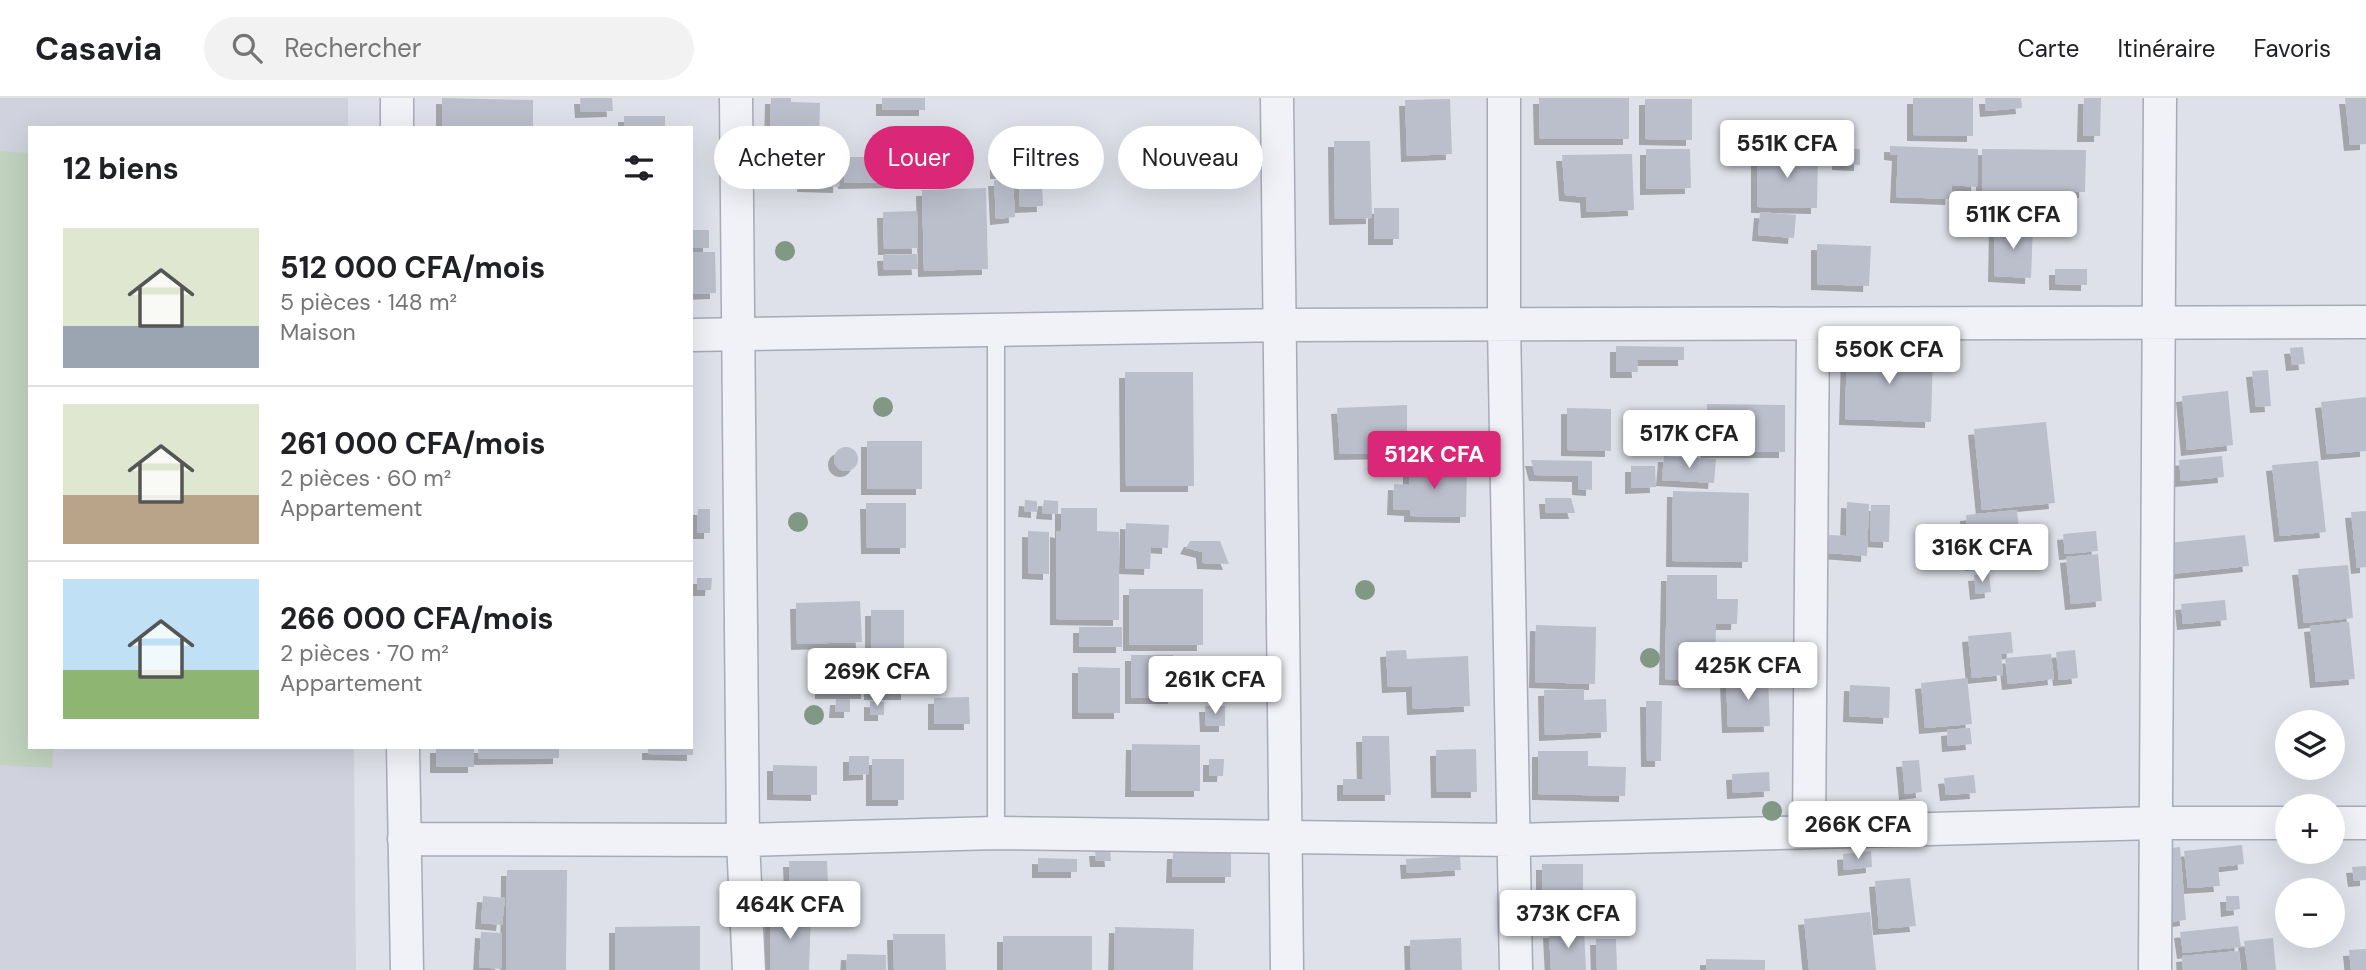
<!DOCTYPE html>
<html lang="fr">
<head>
<meta charset="utf-8">
<style>
  body { margin:0; font-family:"DM Sans",sans-serif; background:#f2f2f2; color:#202124; height:100vh; display:flex; flex-direction:column; font-size:26px; white-space:nowrap }
  * { box-sizing:border-box; margin:0 }
  p { font-size:23px; color:#757577 }
  .icon { flex:none; width:38px; height:38px; fill:none; stroke:currentColor; stroke-width:2; stroke-linecap:round; stroke-linejoin:round }
  .map { position:relative; flex:1; overflow:hidden }
  .side { position:absolute; left:28px; top:28px; width:665px; height:623px; display:flex; flex-direction:column; background:#fff; border-radius:0px; box-shadow:0 7px 28px #0002 }
  .side>* { flex:none }
  .guide { position:absolute; left:714px; top:28px; width:665px; height:63px; display:flex; gap:14px }
  .controls { position:absolute; left:2275px; top:612px; display:grid; gap:14px }
  .controls a { display:grid; place-items:center; width:70px; height:70px; border-radius:50%; background:#fff; box-shadow:0 7px 28px #0002; font-size:35px }
  .price { position:absolute; translate:-50% -60px; padding:0 16px; border-radius:7px; background:#fff; color:#222; font-size:23px; line-height:46px; filter:drop-shadow(0 2px 4px #0008) }
  .price::after { content:''; position:absolute; left:50%; top:42px; width:21px; height:16px; margin-left:-10px; background:inherit; clip-path:polygon(0 0,100% 0,50% 100%) }
  .price.current { background:#db2777; color:#fff }
  ul { padding:0; list-style:none }
  li { display:flex; align-items:center; gap:21px; height:175px; padding:0 35px }
  li+li { border-top:2px solid #e0e0e0 }
  li span { display:grid; place-items:center; flex:none; width:196px; height:140px; border-radius:0px; color:#555 }
  li>.icon { margin-inline-start:auto }
  span .icon { width:84px; height:84px; fill:#fffc; stroke-width:1 }
  li b { font-size:30px }
  h2 { display:flex; justify-content:space-between; align-items:center; height:84px; padding:0 35px; font-size:30px }
  .chip { padding:0 24px; border-radius:32px; background:#fff; box-shadow:0 7px 28px #0002; font-size:24px; line-height:63px }
  .chip.current { background:#db2777; color:#fff }
  header { display:flex; align-items:center; gap:42px; box-sizing:border-box; height:98px; padding:0 35px; background:#fff; border-bottom:2px solid #e0e0e0 }
  header strong { font-size:33px }
  nav { display:flex; gap:38px; margin-inline-start:auto; font-size:24px }
  .search { width:490px; height:63px; background:#f2f2f2; display:flex; align-items:center; gap:18px; box-sizing:border-box; padding:0 24px; border-radius:38px; color:#757577; font-size:26px }
  .map>svg:first-child { display:block }
  .built { fill:#d0d3de }
  .green { fill:#c1d3bf }
  .building { fill:#bbbfcc; filter:url(#shadow) }
  .lines { fill:none; stroke-linecap:round; stroke-linejoin:round }
  .service-casing { stroke:#a7abb7; stroke-width:19 }
  .minor-casing { stroke:#a7abb7; stroke-width:35 }
  .service { stroke:#f1f2f7; stroke-width:16 }
  .minor { stroke:#f1f2f7; stroke-width:32 }
  .tree { fill:#819884 }
</style>
</head>
<body>
<header>
<strong>Casavia</strong>
<div class="search"><svg class="icon" aria-label="search" viewBox="0 0 24 24"><circle cx="10" cy="10" r="6"/><path d="M15 15l6 6"/></svg>Rechercher</div>
<nav><a>Carte</a><a>Itinéraire</a><a>Favoris</a></nav>
</header>
<div class="map">
<svg width="2366" height="872" viewBox="0 0 2366 872">
  <defs>
    <filter id="shadow"><feDropShadow dx="-6" dy="6" stdDeviation="0" flood-color="#0004"/></filter>
  </defs>
  <rect width="100%" height="100%" fill="#dee1e9"/>
  <path class="built" d="M0,0H348V30H30V649H354L356,872H0Z"/>
  <path class="green" d="M0,53L30,55V649H53L52,670L0,667Z"/>
  <path class="building" d="M442,0L533,2V30H442Z
    M580,0H612L613,13L581,14Z
    M771,0H791V4L820,5L819,45L770,43Z
    M882,0H925V12H882Z
    M1539,0H1629V41H1540Z
    M1913,0H1973V38L1913,37Z
    M1985,0H2021L2022,10L1986,13Z
    M2084,0H2101L2100,38H2083Z
    M2345,0H2366V46L2350,47Z
    M1450,1L1452,56L1407,58L1405,2Z
    M1645,1H1692V42L1645,41Z
    M624,18H665V30H624Z
    M1334,43H1370L1372,120L1335,121Z
    M1890,48L1978,51L1977,89L1952,87L1951,101L1896,99L1898,57L1890,56Z
    M1646,51H1690L1691,90L1646,91Z
    M1838,51H1860V67L1838,66Z
    M1982,51L2086,52L2085,94L1982,93Z
    M1035,55V75H996V56Z
    M1757,55L1818,56L1817,110L1757,109Z
    M801,56V78H767V57Z
    M1632,56L1634,112L1587,114L1586,99L1565,97L1562,57Z
    M804,57L840,59L839,89L803,88Z
    M844,59H904V84L844,85Z
    M994,82H1013L1015,119L996,121Z
    M1019,84H1042L1043,108L1020,109Z
    M986,90L988,171L924,173L922,92Z
    M1982,102L2035,104L2034,126L1981,124Z
    M1374,110H1399V141H1374Z
    M917,113L918,150L884,151L883,114Z
    M1760,114L1796,117L1794,140L1758,137Z
    M1995,126L2033,128L2031,180L1994,178Z
    M691,132H709V150H691Z
    M1817,146L1871,148L1869,188L1817,186Z
    M691,154H715L716,195L691,196Z
    M917,156L918,171L884,172L883,157Z
    M2055,171H2087V187L2055,186Z
    M1616,248L1684,249V262H1637L1638,274H1616Z
    M2303,249L2305,266L2292,267L2290,250Z
    M1847,252L1933,254L1931,324L1845,321Z
    M2268,272L2271,308L2256,309L2252,273Z
    M1125,274H1193L1194,388H1126Z
    M2228,293L2233,347L2187,352L2182,298Z
    M2366,299V353L2327,356L2321,304Z
    M1707,306L1785,307V354H1707Z
    M1407,307V355L1340,356L1337,310Z
    M1567,310L1611,311V353L1567,352Z
    M2046,324L2055,405L1982,412L1974,331Z
    M867,343H922V391H867Z
    M834 361a12 12 0 1 1 24 0a12 12 0 1 1-24 0Z
    M1664,358L1716,361L1714,385L1662,382Z
    M2222,358L2224,379L2181,383L2179,362Z
    M1531,362L1592,363V392L1578,391V378L1535,377Z
    M2318,363L2326,434L2280,438L2272,367Z
    M1409,365L1467,367L1466,419L1410,418V412L1393,411L1394,386L1409,387Z
    M1631,368H1655L1656,389L1631,390Z
    M1673,393L1749,395L1748,464L1672,463Z
    M1545,400H1571L1575,415H1546Z
    M1025,402L1037,403V414L1024,413Z
    M1044,402L1058,403V416L1042,415Z
    M1847,404L1869,406L1867,458L1828,455L1829,437L1846,438Z
    M866,405H906V450H867Z
    M1871,407H1890L1889,444L1870,443Z
    M1061,410H1097V433L1119,434V522L1056,521V433L1061,434Z
    M698,411H710V435H697Z
    M2017,412L2022,462L1971,467L1966,417Z
    M2366,413V469L2357,470L2351,414Z
    M1126,425L1169,427L1168,450L1151,449L1150,471L1125,470Z
    M1028,433L1049,434V476L1028,475Z
    M2096,433L2098,453L2065,456L2063,436Z
    M2245,437L2249,468L2171,476L2168,445Z
    M1190,443H1220L1229,466L1203,465L1202,454L1186,450Z
    M2098,456L2102,503L2071,506L2066,459Z
    M2348,467L2353,520L2304,525L2298,471Z
    M1989,476L1991,494L1976,496L1974,477Z
    M1667,477H1717V501H1738L1737,526H1716L1715,583L1665,581Z
    M697,480H712L711,492H697Z
    M1129,491H1203V547H1129Z
    M2225,502L2227,522L2183,526L2181,506Z
    M860,503L862,544L797,546L796,505Z
    M871,512H904V551L871,552Z
    M2349,524L2355,581L2316,584L2310,528Z
    M1536,527L1596,529L1595,586L1535,584Z
    M1079,529H1122V549H1079Z
    M2011,534L2013,555L2001,556L2003,577L1972,580L1968,538Z
    M1741,544L1742,567H1724L1723,546Z
    M821,552H867V595H821Z
    M1406,552L1407,561L1468,558L1470,608L1413,611L1412,588L1388,589L1386,553Z
    M2075,552L2078,580L2059,582L2056,554Z
    M870,556L907,557V596H870Z
    M2051,556L2054,581L2008,586L2005,560Z
    M1131,557H1173L1174,600H1131Z
    M1078,569L1120,570V615H1078Z
    M1768,580L1770,628L1728,629L1726,581Z
    M1967,580L1972,626L1925,630L1921,585Z
    M1850,587L1890,589L1889,620L1849,618Z
    M1584,591V602L1606,601L1607,634L1545,637L1544,592Z
    M969,599L970,626H934V600Z
    M836,601H850V614H835Z
    M870,603L884,604V617H870Z
    M1646,603H1662L1661,663H1647Z
    M1205,608H1225V628H1206Z
    M1970,630L1972,646L1948,648L1947,632Z
    M1362,638H1389L1391,697H1343V681H1363Z
    M1132,646L1200,647V693H1131Z
    M436,649H474V669H436Z
    M478,649H559V660L479,661Z
    M648,649H693V657L648,656Z
    M1476,651L1477,694H1437L1436,652Z
    M1538,653H1588V668L1626,669L1625,698L1538,696Z
    M849,658H869V676L849,677Z
    M872,661H904V702H872Z
    M1209,661H1224L1223,678H1209Z
    M1919,662L1922,694L1905,696L1902,663Z
    M773,667L817,668V697L773,696Z
    M1769,674L1770,693L1733,695L1732,676Z
    M1974,677L1976,695L1946,697L1944,680Z
    M2242,747L2244,766L2218,769L2220,788L2188,790L2184,753Z
    M2180,749L2186,822L2169,824L2161,751Z
    M1095,752H1110L1111,763H1096Z
    M1871,753L1872,769L1844,772L1843,756Z
    M1173,755H1231V779H1172Z
    M1460,758L1461,772L1407,775L1406,761Z
    M1038,760L1077,761V774H1038Z
    M789,763H827L828,787L790,788Z
    M1542,766H1583V813H1542Z
    M2366,768V782L2354,783L2352,769Z
    M507,772H567L566,872H506Z
    M1910,780L1916,828L1879,831L1875,783Z
    M483,798L505,800L502,827L481,825Z
    M2226,798H2239L2240,811L2227,813Z
    M771,813L811,814L809,872H770Z
    M1870,814L1876,872H1809L1804,821Z
    M700,828V872H615V829Z
    M2238,828L2241,849L2183,855L2180,834Z
    M1115,829L1194,831L1193,872H1114Z
    M1584,832L1586,872H1551L1549,834Z
    M481,834L502,835L501,871L479,869Z
    M893,836H945L946,872H894Z
    M1003,838H1092V872H1003Z
    M1461,840L1462,872H1411L1410,842Z
    M2273,840L2276,872H2248L2244,843Z
    M1596,841H1616L1617,872H1597Z
    M2366,851V872H2351L2349,852Z
    M2239,853L2241,872H2183L2182,858Z
    M847,856L886,857V872H846Z
    M1706,861L1765,862V872H1706Z"/>
  <g class="lines">
    <defs>
      <path id="service" d="M996,735V232"/>
      <path id="minor" d="M397,0V30
        M736,0L743,742L749,872
        M1277,0L1287,872
        M1504,0V227L1516,872
        M691,237L1280,227L2366,224
        M403,649L407,872
        M2333,725H2366
        M1809,733L1813,226
        M404,741L743,742L996,735L1512,742L2156,725H2287
        M2155,872L2160,0"/>
    </defs>
    <use href="#service" class="service-casing"/>
    <use href="#minor" class="minor-casing"/>
    <use href="#service" class="service"/>
    <use href="#minor" class="minor"/>
  </g>
  <g class="tree">
    <circle cx="785" cy="153" r="10"/>
    <circle cx="883" cy="309" r="10"/>
    <circle cx="798" cy="424" r="10"/>
    <circle cx="1365" cy="492" r="10"/>
    <circle cx="1650" cy="560" r="10"/>
    <circle cx="814" cy="617" r="10"/>
    <circle cx="1772" cy="713" r="10"/>
  </g>
</svg>
<div class="controls">
<a><svg class="icon" aria-label="layers" viewBox="0 0 24 24"><path d="M12 4l9 5-9 5-9-5zM3 14l9 5 9-5"/></svg></a>
<a>+</a>
<a>−</a>
</div>
<b class="price" style="left:1787px;top:82px">551K CFA</b>
<b class="price" style="left:2013px;top:153px">511K CFA</b>
<b class="price" style="left:1889px;top:288px">550K CFA</b>
<b class="price" style="left:1689px;top:372px">517K CFA</b>
<b class="price current" style="left:1434px;top:393px">512K CFA</b>
<b class="price" style="left:1982px;top:486px">316K CFA</b>
<b class="price" style="left:1748px;top:604px">425K CFA</b>
<b class="price" style="left:877px;top:610px">269K CFA</b>
<b class="price" style="left:1215px;top:618px">261K CFA</b>
<b class="price" style="left:1858px;top:763px">266K CFA</b>
<b class="price" style="left:790px;top:843px">464K CFA</b>
<b class="price" style="left:1568px;top:852px">373K CFA</b>
<div class="guide">
<a class="chip">Acheter</a>
<a class="chip current">Louer</a>
<a class="chip">Filtres</a>
<a class="chip">Nouveau</a>
</div>
<section class="side">
<h2>12 biens<svg class="icon" aria-label="filters" viewBox="0 0 24 24"><path d="M4 7h16M4 17h16"/><circle cx="9" cy="7" r="2"/><circle cx="15" cy="17" r="2"/></svg></h2>
<ul>
<li><span style="background:linear-gradient(#dfe7d0 70%,#9aa5b1 0)"><svg class="icon" aria-label="home" viewBox="0 0 24 24"><path d="M3 11l9-7 9 7M6 9v11h12V9"/></svg></span><div><b>512 000 CFA/mois</b><p>5 pièces · 148 m²</p><p>Maison</p></div></li>
<li><span style="background:linear-gradient(#dfe7d0 65%,#b9a48a 0)"><svg class="icon" aria-label="home" viewBox="0 0 24 24"><path d="M3 11l9-7 9 7M6 9v11h12V9"/></svg></span><div><b>261 000 CFA/mois</b><p>2 pièces · 60 m²</p><p>Appartement</p></div></li>
<li><span style="background:linear-gradient(#bfe0f5 65%,#8fb573 0)"><svg class="icon" aria-label="home" viewBox="0 0 24 24"><path d="M3 11l9-7 9 7M6 9v11h12V9"/></svg></span><div><b>266 000 CFA/mois</b><p>2 pièces · 70 m²</p><p>Appartement</p></div></li>
</ul>
</section>
</div>
</body>
</html>
